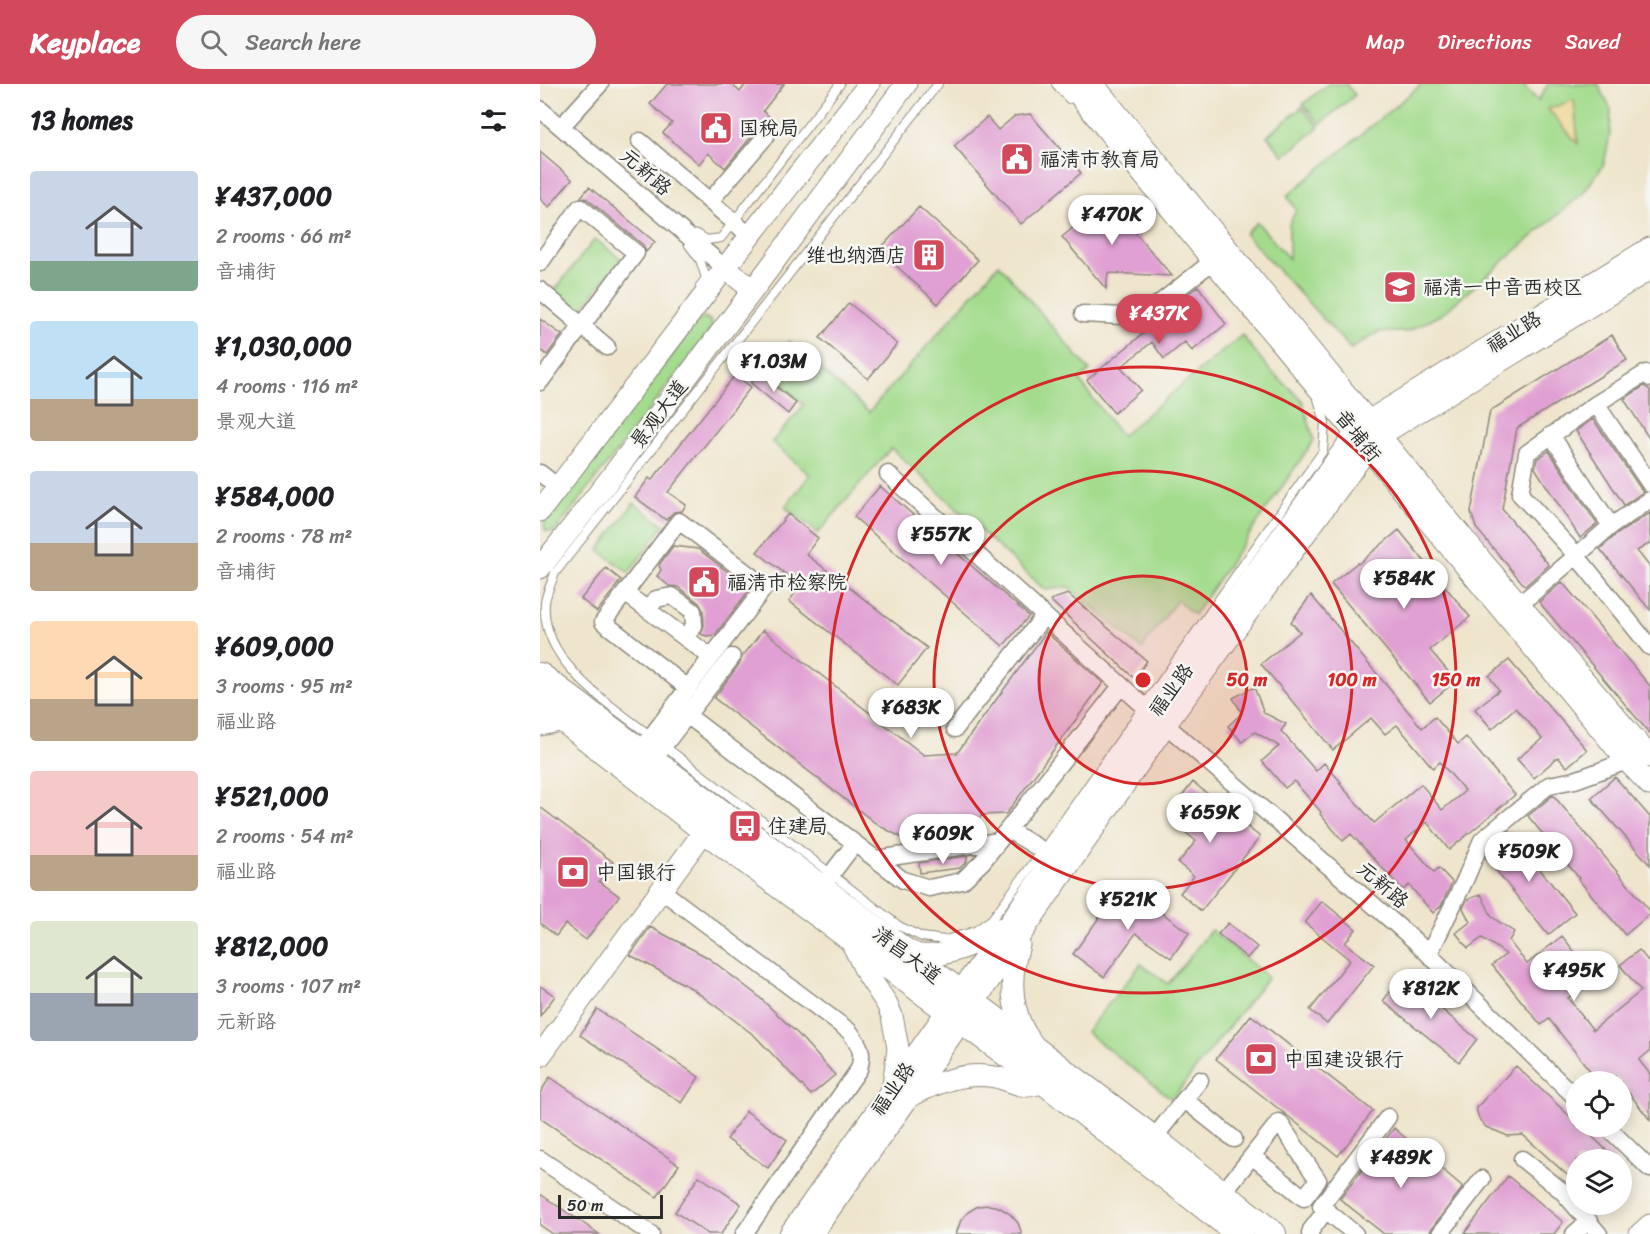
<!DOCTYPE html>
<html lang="en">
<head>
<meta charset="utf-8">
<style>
  body { margin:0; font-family:Sriracha,"LXGW WenKai TC",sans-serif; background:#f6f6f6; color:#202124; height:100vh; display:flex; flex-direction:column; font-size:22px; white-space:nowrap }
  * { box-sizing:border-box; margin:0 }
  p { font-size:20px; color:#757577 }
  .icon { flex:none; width:33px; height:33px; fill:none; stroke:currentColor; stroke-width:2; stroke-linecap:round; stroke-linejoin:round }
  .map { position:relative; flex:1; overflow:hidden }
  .panel { display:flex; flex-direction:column; background:#fff; width:540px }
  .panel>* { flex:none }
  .controls { position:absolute; left:1026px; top:987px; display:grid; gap:12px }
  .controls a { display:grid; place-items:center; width:66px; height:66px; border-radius:50%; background:#fff; box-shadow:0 3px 15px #0003; font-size:30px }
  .scale { position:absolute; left:18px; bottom:15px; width:105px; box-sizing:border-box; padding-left:6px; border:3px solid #2b2b2b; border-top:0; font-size:16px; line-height:21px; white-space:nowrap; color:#2b2b2b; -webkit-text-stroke:4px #f6f6f2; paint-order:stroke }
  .price { position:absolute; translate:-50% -51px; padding:0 14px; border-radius:21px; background:#fff; color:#222; font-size:20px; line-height:39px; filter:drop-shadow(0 2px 3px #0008) }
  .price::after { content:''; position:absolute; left:50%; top:36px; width:18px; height:14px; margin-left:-9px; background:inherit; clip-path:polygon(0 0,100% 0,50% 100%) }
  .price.selected { background:#d1495b; color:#fff }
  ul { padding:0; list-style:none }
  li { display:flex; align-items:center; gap:18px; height:150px; padding:0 30px }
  li span { display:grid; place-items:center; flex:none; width:168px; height:120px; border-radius:6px; color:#555 }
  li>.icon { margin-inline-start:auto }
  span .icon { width:72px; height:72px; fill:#fffc; stroke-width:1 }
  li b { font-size:26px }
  h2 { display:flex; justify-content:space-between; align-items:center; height:72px; padding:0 30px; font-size:26px }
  header { display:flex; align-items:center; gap:36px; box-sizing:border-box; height:84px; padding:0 30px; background:#d1495b; color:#fff }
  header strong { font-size:28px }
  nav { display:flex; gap:33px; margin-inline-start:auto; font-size:21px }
  .search { width:420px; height:54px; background:#f6f6f6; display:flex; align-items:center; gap:15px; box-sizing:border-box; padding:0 21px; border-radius:33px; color:#757577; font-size:22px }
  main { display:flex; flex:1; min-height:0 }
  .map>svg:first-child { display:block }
  .green { fill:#a4dc8e; stroke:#68845c; stroke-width:1.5 }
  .sand { fill:#eeda9e; stroke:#8c8264; stroke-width:1.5 }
  .building { fill:#e1a0d3 }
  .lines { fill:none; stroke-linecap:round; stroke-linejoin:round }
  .service-casing { stroke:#8d887c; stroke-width:10 }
  .minor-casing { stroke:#8d887c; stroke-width:19 }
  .tertiary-casing { stroke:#8d887c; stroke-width:23 }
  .primary-casing { stroke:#8d887c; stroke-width:28 }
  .service { stroke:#fff; stroke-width:8 }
  .minor { stroke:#fff; stroke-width:16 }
  .tertiary { stroke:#fff; stroke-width:21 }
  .primary { stroke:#fff; stroke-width:26 }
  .ring { fill:none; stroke:#d62828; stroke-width:3 }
  .labels { text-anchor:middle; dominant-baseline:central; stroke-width:5; stroke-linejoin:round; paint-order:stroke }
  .poi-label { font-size:20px; fill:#2b2b2b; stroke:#f6f6f2; text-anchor:start }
  .street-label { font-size:20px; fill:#2b2b2b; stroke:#f6f6f2 }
  .centre { fill:#d62828; stroke:#f6f6f2; stroke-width:3 }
  .ring-label { font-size:18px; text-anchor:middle; font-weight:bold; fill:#d62828; stroke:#f6f6f2; stroke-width:5; stroke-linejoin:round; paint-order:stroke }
</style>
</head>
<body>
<header>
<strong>Keyplace</strong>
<div class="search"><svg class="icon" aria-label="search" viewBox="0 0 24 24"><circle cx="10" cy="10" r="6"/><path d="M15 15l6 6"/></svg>Search here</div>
<nav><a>Map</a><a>Directions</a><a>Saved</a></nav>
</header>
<main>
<section class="panel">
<h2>13 homes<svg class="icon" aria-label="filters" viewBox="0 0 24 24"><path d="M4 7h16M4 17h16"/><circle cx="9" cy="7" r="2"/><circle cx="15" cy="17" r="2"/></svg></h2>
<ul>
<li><span style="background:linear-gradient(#c9d6e8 75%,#7fa58c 0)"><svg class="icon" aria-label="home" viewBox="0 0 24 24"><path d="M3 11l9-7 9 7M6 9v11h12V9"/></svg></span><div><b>¥437,000</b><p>2 rooms · 66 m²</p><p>音埔街</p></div></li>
<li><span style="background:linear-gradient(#bfe0f5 65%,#b9a48a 0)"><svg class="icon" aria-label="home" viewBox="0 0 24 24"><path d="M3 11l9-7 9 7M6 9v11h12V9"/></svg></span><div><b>¥1,030,000</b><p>4 rooms · 116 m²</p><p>景观大道</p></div></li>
<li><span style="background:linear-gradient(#c9d6e8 60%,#b9a48a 0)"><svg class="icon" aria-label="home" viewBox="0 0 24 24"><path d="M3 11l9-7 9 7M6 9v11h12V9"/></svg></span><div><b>¥584,000</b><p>2 rooms · 78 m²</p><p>音埔街</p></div></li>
<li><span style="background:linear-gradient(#ffd9b3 65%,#b9a48a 0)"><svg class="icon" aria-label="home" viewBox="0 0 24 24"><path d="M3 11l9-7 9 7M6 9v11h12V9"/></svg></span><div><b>¥609,000</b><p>3 rooms · 95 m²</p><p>福业路</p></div></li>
<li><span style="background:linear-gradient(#f6c9c9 70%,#b9a48a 0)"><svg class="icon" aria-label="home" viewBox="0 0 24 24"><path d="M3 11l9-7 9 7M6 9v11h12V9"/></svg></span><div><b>¥521,000</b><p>2 rooms · 54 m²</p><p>福业路</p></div></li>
<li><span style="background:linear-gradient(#dfe7d0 60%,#9aa5b1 0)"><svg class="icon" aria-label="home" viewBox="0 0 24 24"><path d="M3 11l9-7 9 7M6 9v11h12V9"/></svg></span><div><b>¥812,000</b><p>3 rooms · 107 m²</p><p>元新路</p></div></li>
</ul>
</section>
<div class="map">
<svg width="1110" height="1150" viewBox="0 0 1110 1150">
  <rect width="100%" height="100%" fill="#f6f6f2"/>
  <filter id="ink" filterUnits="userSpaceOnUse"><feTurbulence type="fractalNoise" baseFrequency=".0167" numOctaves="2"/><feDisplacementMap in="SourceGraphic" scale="12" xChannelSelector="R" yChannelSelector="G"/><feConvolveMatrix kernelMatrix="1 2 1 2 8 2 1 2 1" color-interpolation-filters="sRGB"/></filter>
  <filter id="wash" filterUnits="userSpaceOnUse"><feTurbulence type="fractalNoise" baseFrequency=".008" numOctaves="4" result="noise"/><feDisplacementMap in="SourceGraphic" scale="24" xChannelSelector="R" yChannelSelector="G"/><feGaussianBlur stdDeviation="1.35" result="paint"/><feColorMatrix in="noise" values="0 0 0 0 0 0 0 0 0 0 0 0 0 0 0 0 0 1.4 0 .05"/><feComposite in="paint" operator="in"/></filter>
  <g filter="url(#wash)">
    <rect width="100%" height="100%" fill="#efe5cc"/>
    <path class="green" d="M788,0H806L815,11L780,40L763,20Z
      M882,0H982L998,17L1008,0H1058L1071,26L1070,50L1064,80L1044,108L902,230L867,248H838L811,265L705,150L717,138L749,175V141L756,126L747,112Z
      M762,23L779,43L744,72L727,52Z
      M55,155L81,175L40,227L14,207Z
      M459,180L550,287L539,296L581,352L702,251L729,285L762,316L774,356L654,531L637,516L602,565L529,503L505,506L351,364L278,449L245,423L270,391L232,358L264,321L226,286L249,257L329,328Z
      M165,234L170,236L172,241L170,247L16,446L12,448L6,447L4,442L5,437L159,236Z
      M94,419L124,441L89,489L59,466Z
      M671,846L728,893L632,1015L546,948L601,880L628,900Z"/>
    <path class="sand" d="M1034,16L1038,60L1008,25Z"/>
    <g id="blocks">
      <path class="building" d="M127,0H191L200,8L206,0H244L223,27L232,35L227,42L218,45L185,84L168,69L159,80L123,49L132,39L110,20Z
        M490,30L541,89L481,140L414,62L447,33L458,46L475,32Z
        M0,68L32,95L9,123L0,115Z
        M49,103L115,158L106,168L103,161L47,115L41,113Z
        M567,115L632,192L568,189L566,205L522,153Z
        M379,123L438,176L398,220L339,166Z
        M658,202L686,240L652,267L645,258L624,275L612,258L581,283L601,306L574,329L547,296L604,249L603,247Z
        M309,219L357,260L328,295L280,254Z
        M0,235L22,251L7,271L0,265Z
        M1072,251L1087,276L977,344L962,425L1009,481L985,502L936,444L931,428L950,327Z
        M220,289L256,319L248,330L211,299Z
        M195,291L211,303L128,408L146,421L142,427L134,428L126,436L95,413L109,394L112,396Z
        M1104,302L1110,306V356L1084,315Z
        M1053,335L1103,408L1084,421L1036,347Z
        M1009,367L1057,440L1040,454L995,384L997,375Z
        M340,402L489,532L463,562L314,433Z
        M1110,429V459L1097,467L1110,483V526L1060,465L1077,450Z
        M248,430L278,454L266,470L387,564L358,601L249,517L261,502L217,468Z
        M859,446L930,533L890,566L916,597L890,618L791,500L817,479L818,480Z
        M133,462L158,465L210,505L175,551L166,552L161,550L164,541L163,526L159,519L138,503L129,502L117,492L121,486L119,481Z
        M66,484L81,496L57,528L41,515Z
        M1022,498L1110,602V650L999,518Z
        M528,510L607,577L594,594L510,516Z
        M771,511L882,644L895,633L918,660L926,653L975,711L909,766L887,738L866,756L894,788L899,784L912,798L901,822L893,829L869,801L863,806L811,750L803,757L780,730L781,728L754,697L745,704L722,677L739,662L715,648L702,658L688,642L702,629L693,614L714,603L724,629L746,640L741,647L776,687L784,679L801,698L799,699L834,739L881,700L902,726L925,707L900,678L893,684L857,641L845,650L831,634L793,666L721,580L760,548L751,538Z
        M223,546L384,671L417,669L506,548L563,599L466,730L442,731L425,751L372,759L338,741L174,614L200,579L202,573Z
        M969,576L1047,666L1027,683L1018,673L994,694L977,675L1002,655L986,635L975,624L952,645L935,625L959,606L949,592Z
        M1075,693L1110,733V781L1051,714Z
        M653,698L720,753L661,827L640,809L654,792L638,779L656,757L633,738L641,728L634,722Z
        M1013,711L1110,827V830L1085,851L1038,795L1039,794L988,732Z
        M0,723L73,778L59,797L79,812L46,856L25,840L16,852L0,839Z
        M969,747L1035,829L1008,851L946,774L951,762Z
        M427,772V777L420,784L380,789L379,779Z
        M583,800L649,849L631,874L596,849L564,893L533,870Z
        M941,810L952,833L974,848L969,857L987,880L1022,852L1054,892L1028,914L1053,946L1101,907L1080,881L1099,866L1110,879V967L1099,976L1110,990V1036L1082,1000V998H1080L1075,992L1068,998H1059L1009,935L1001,941L952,881L966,870L942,854L928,864L916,849L930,838L923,824L927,816Z
        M782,817L816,845L805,859L834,881L787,940L770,926L810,876L765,839Z
        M688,839L717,863L707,874L678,850Z
        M110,843L167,873L217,911L257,949L295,991L271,1011L215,952L189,932L151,904L90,871Z
        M865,900L872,901L879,906L937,955L919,978L843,917L852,905L858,901Z
        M0,902L15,912L0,932Z
        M57,925L159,993L142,1019L40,951Z
        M711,931L833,1027L798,1072L676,975Z
        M976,982L1036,1038V1042H1041L1077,1076H1036V1099L983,1051L968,1052L946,1043L939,1035L936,1024Z
        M10,993L139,1081L117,1113L0,1034V1009Z
        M206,1027L247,1056L228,1084L187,1055Z
        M854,1044L923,1103L892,1144L889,1150H844L800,1115Z
        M159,1092L201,1120L181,1150H168L135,1128Z
        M968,1092L1023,1138L1014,1150H924Z
        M0,1110L59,1150H13L0,1141Z
        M449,1121L459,1123L470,1130L478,1139L482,1150H416L421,1136L428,1128L438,1122Z"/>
    </g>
  </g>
  <g filter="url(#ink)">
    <use href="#blocks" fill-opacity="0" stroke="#8d887c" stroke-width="1.5"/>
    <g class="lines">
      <defs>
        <path id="service" d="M516,0L529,15
          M157,150L167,156L181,154L300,0
          M149,161L160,176L166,194L160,202
          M112,653C72,622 0,578 5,519C6,509 12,498 15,489L398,0
          M123,661L359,842L382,853L405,856L435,847L452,835L503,766L783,367L785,338L778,315"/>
        <path id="minor" d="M0,25L185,184
          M21,43L60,0
          M100,57L210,152
          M170,117L226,52
          M0,179L40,123L96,169L0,298
          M0,206L67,263
          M543,230L602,233L673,177
          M1110,294L1106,289L1056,320L987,369L980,410L1036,471L1110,563
          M1056,320L1110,400
          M1011,351L1071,442
          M0,389L18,403
          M348,390L604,622L875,857L1036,1014
          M85,509L171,573
          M979,521L1071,442L1110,416
          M108,526L116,515L132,512L153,527L154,542L145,554
          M147,631L363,796L389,804L422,797L442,778L581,602
          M415,645L504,532
          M107,658C146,606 185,555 225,503L139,437L63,538L148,604
          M112,677L192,573
          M468,746L514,773
          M337,775L459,757
          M280,805L315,759
          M121,806L309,947C320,961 324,968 319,985L204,1150
          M889,870L925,796L942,756L1009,701L1035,696L1087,677
          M645,1016L694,1055
          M1066,1042L1110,1085
          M613,1055L660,996
          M0,1075L111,1150
          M982,1075L1022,1107L1059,1150
          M689,1101L739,1038L778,1096L764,1114L712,1072
          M770,1150L771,1146L786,1126
          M815,1150L781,1122L848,1033
          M900,1150L942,1095
          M1034,1150L1049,1137"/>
        <path id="tertiary" d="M530,0L673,177L1087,677L1110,701
          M553,0L942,477L1110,673
          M185,184L213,206
          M0,427L185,184L329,0
          M0,484L65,401L213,206L366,0
          M0,641L25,636
          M309,853L326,888L347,920L352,932L358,964L353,1002
          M479,861C468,897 470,931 494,962
          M363,864C368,866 374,870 380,871C407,874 440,858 462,844
          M0,972L165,746
          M369,1013C396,999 424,987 455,993C464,994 481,1003 487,1002C493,1002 499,999 505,998
          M250,1150L470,838L613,631L816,349L827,338L1110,164
          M272,1150L368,1014L626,640L828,364L839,352L1110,185
          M1100,1150L1110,1141"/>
        <path id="primary" d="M0,592L613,1055L733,1150
          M0,617L165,746L505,998L700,1150"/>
      </defs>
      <use href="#service" class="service-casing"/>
      <use href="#minor" class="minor-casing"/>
      <use href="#tertiary" class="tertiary-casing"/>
      <use href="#primary" class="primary-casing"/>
      <use href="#service" class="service"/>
      <use href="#minor" class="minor"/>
      <use href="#tertiary" class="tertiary"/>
      <use href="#primary" class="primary"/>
    </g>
  </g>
  <circle cx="603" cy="596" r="104" fill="#d62828" fill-opacity=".12"/>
  <g class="ring">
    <circle cx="603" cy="596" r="104"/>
    <circle cx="603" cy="596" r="209"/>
    <circle cx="603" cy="596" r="313"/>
  </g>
  <defs>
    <symbol id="civic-square" viewBox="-11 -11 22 22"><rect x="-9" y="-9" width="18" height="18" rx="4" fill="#d1495b" stroke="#f6f6f2"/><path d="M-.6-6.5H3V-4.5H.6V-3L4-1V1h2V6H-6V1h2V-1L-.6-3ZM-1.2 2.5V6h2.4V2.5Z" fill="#fff"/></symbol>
    <symbol id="building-square" viewBox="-11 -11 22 22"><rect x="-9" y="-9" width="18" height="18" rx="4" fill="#d1495b" stroke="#f6f6f2"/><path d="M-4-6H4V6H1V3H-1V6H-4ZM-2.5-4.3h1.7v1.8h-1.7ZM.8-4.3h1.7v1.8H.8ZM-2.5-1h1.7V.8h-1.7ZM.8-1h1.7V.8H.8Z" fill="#fff"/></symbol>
    <symbol id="school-square" viewBox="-11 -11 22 22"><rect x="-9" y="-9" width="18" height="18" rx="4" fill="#d1495b" stroke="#f6f6f2"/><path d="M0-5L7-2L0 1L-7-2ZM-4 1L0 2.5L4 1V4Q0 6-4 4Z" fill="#fff"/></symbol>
    <symbol id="bus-square" viewBox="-11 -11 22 22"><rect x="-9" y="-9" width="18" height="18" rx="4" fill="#d1495b" stroke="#f6f6f2"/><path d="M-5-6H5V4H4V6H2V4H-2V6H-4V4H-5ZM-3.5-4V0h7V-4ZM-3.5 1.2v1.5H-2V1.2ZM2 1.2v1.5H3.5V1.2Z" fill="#fff"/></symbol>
    <symbol id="bank-square" viewBox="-11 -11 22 22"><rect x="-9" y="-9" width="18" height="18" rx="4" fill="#d1495b" stroke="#f6f6f2"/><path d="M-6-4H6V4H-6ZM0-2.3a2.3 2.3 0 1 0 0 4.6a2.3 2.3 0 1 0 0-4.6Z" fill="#fff"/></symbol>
  </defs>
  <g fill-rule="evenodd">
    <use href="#civic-square" x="157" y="25" width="38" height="38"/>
    <use href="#civic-square" x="458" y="56" width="38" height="38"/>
    <use href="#building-square" x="370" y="152" width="38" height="38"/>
    <use href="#school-square" x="841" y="184" width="38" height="38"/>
    <use href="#civic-square" x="145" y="479" width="38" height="38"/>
    <use href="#bus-square" x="186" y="723" width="38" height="38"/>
    <use href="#bank-square" x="14" y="769" width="38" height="38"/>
    <use href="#bank-square" x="702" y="956" width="38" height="38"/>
  </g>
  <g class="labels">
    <g class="poi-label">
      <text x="199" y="44">国税局</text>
      <text x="500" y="75">福清市教育局</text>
      <text x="366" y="171" text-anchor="end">维也纳酒店</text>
      <text x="883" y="203">福清一中音西校区</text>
      <text x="187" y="498">福清市检察院</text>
      <text x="228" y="742">住建局</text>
      <text x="56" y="788">中国银行</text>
      <text x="744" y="975">中国建设银行</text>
    </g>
    <g class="street-label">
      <text transform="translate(106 88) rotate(41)">元新路</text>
      <text transform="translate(974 248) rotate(-32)">福业路</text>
      <text transform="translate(119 330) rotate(-53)">景观大道</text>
      <text transform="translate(818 352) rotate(51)">音埔街</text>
      <text transform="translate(631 606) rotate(-54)">福业路</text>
      <text transform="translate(843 801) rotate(41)">元新路</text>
      <text transform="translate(367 871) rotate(37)">清昌大道</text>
      <text transform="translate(353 1005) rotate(-55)">福业路</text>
    </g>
  </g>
  <circle cx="603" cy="596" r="9" class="centre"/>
  <g class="ring-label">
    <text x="707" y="602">50 m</text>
    <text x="812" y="602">100 m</text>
    <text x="916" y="602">150 m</text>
  </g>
</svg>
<div class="controls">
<a><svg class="icon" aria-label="locate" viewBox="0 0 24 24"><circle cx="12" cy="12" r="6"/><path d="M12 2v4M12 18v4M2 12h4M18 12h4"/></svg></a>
<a><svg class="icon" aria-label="layers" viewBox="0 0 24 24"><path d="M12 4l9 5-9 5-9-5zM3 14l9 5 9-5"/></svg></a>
</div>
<div class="scale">50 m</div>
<b class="price" style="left:572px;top:162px">¥470K</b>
<b class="price selected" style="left:619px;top:261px">¥437K</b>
<b class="price" style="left:234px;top:309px">¥1.03M</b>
<b class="price" style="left:401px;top:482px">¥557K</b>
<b class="price" style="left:864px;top:526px">¥584K</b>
<b class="price" style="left:371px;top:655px">¥683K</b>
<b class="price" style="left:670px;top:760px">¥659K</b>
<b class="price" style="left:403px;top:781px">¥609K</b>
<b class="price" style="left:989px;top:799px">¥509K</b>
<b class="price" style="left:588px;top:847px">¥521K</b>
<b class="price" style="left:1034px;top:918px">¥495K</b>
<b class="price" style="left:891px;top:936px">¥812K</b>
<b class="price" style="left:861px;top:1105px">¥489K</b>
</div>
</main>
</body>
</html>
